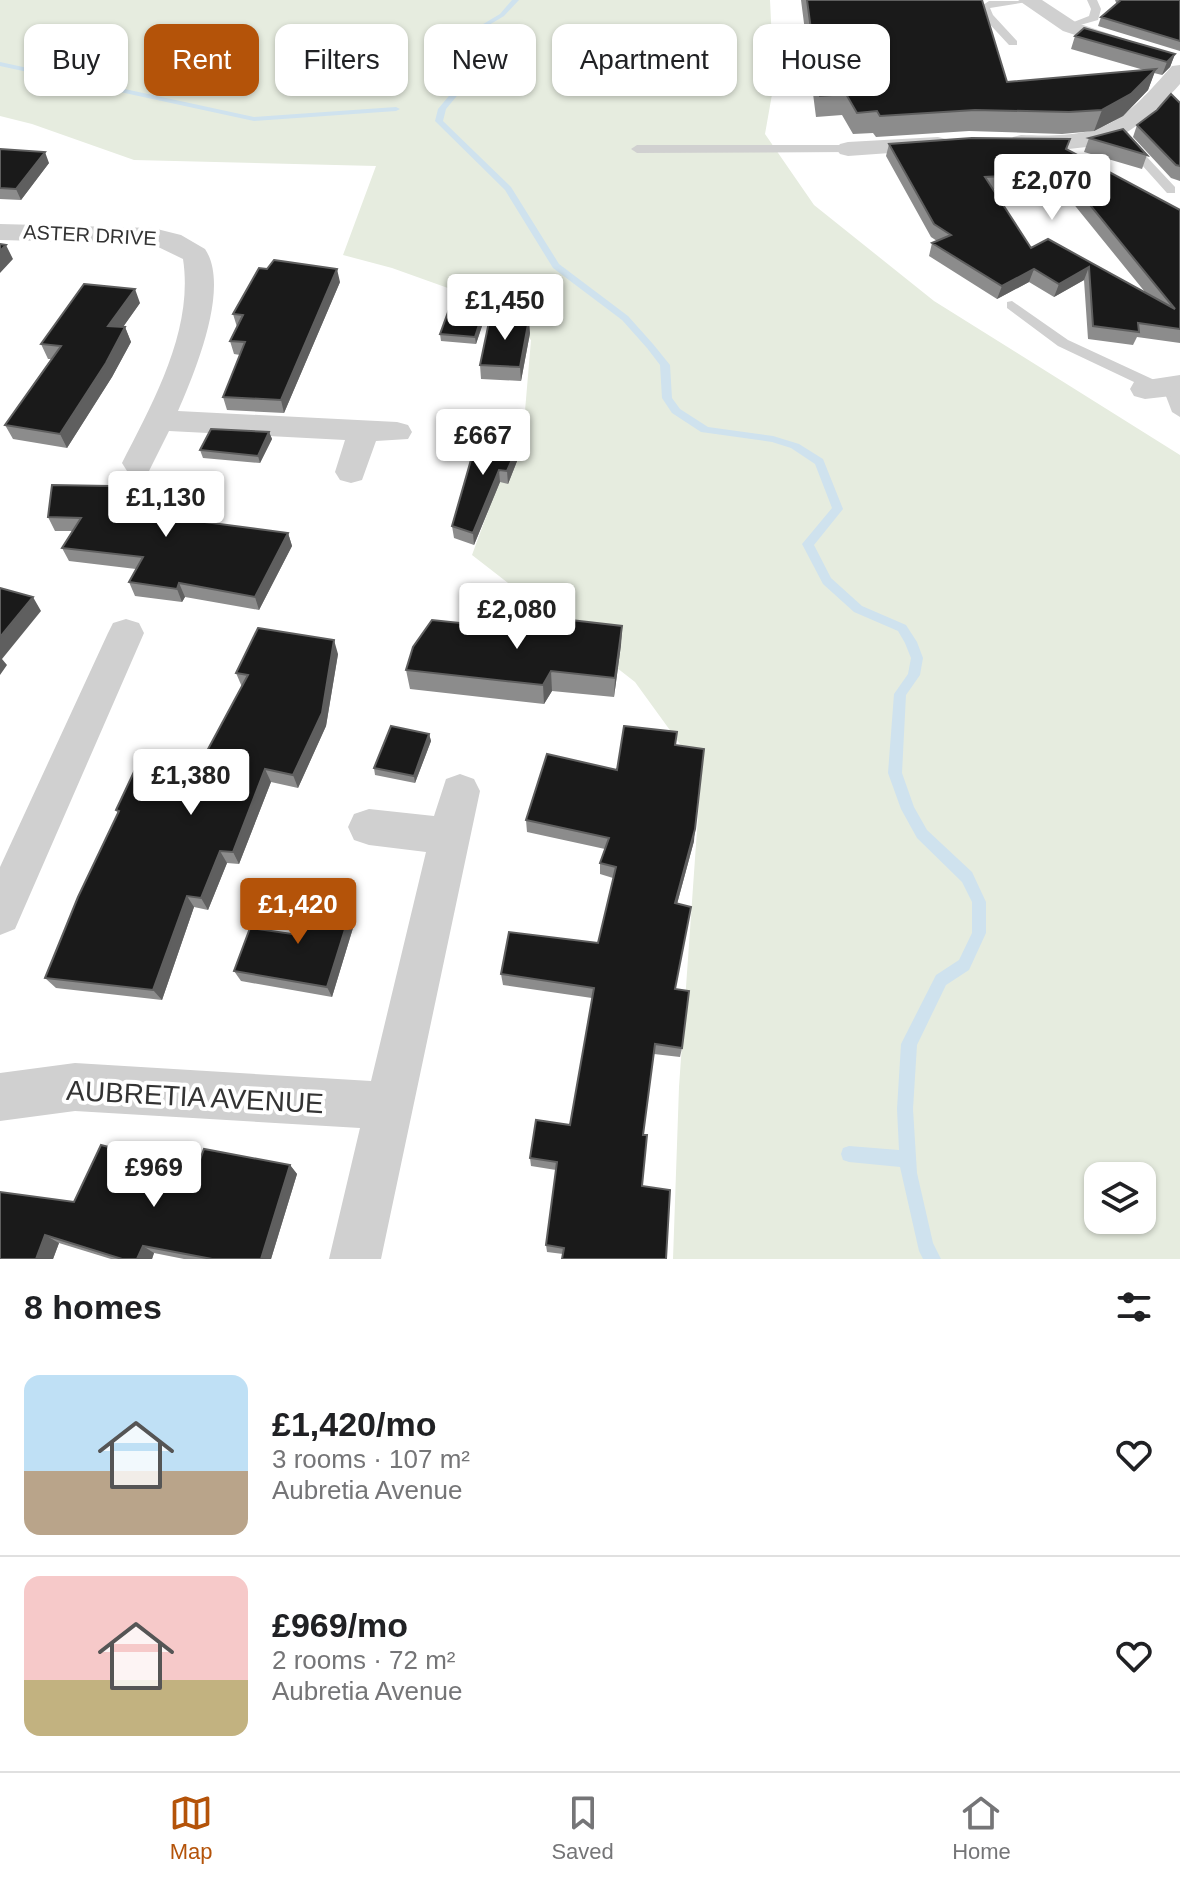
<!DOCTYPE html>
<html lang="en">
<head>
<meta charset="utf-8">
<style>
  body { margin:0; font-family:Helvetica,sans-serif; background:#f6f6f6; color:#202124; height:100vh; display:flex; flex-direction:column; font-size:30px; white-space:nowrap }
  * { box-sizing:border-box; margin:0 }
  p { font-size:26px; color:#757577 }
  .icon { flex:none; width:44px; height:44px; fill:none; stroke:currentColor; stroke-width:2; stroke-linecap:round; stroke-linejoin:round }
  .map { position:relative; height:1259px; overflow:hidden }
  .drawer { display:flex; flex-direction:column; background:#fff; flex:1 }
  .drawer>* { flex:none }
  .hud { position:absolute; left:24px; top:24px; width:1132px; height:72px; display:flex; gap:16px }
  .tools { position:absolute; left:1084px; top:1162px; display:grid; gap:16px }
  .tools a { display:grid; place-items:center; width:72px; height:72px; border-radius:16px; background:#fff; box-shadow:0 2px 6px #0004; font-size:40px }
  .price { position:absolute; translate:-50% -68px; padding:0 18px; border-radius:8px; background:#fff; color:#222; font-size:26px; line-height:52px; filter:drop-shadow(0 2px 4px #0008) }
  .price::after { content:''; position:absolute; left:50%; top:48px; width:24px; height:18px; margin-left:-12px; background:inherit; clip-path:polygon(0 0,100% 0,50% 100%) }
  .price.current { background:#b45309; color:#fff }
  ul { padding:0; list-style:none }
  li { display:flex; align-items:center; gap:24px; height:200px; padding:0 24px }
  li+li { border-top:2px solid #e0e0e0 }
  li span { display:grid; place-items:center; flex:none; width:224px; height:160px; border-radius:16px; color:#555 }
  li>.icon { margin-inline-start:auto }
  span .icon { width:96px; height:96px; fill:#fffc; stroke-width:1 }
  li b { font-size:34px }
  h2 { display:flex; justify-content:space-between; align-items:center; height:96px; padding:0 24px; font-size:34px }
  .chip { padding:0 28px; border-radius:16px; background:#fff; box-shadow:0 2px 6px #0004; font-size:28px; line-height:72px }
  .chip.current { background:#b45309; color:#fff }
  .menu { display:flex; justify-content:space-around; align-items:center; height:112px; border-top:2px solid #e0e0e0; background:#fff; font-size:22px; color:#757577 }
  .menu a { display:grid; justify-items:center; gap:4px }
  .menu .current { color:#b45309 }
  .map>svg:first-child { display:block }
  .green { fill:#e6ecdf; fill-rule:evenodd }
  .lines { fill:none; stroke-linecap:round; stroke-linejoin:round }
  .stream { fill:#cfe2ee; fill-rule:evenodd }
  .service { fill:#d0d0d0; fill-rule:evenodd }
  .minor { fill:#d0d0d0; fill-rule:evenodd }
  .wall { fill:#8c8c8c; fill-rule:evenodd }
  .shaded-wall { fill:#5f5f5f }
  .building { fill:#1a1a1a; stroke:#5f5f5f; stroke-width:2; fill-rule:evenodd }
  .labels { text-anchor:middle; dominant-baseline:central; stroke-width:8; stroke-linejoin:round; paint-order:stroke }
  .far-street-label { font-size:20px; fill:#333; stroke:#fff }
  .near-street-label { font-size:28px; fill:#333; stroke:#fff }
</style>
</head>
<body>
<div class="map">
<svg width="1180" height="1259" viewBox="0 0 1180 1259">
  <rect width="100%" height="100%" fill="#fff"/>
  <path class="green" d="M0,0H770L774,83L765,134L814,205L934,301L1180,455V1259H673L679,1087L701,773L635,682L472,555L525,411L531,340L487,302L392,268L343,255L376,166L134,160L32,124L0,116ZM1098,1176H1142V1220H1098Z"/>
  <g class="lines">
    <path class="stream" d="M512,0H519L504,16L459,43L458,50L471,79L446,109L443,121L511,187L559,264L628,316L653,344L670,365L672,398L680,409L708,427L773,436L799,444L823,459L843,509L814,545L831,578L862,606L906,625L917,642L923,658L920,675L906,695L902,773L914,807L927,830L972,872L986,902V933L969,970L946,985L917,1045L913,1109L917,1173L933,1243L941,1259H923L919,1251L900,1167L849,1162L843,1160L841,1154L843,1148L849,1146L899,1150L897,1109L901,1044L936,975L959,960L972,933V902L962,882L917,838L901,809L888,773L894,694L908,674L911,658L905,643L898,631L854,612L823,584L802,544L832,508L815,464L791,448L772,442L701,432L672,413L662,398L660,365L647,348L622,320L553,268L505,190L435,121L438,109L463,79L450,50L453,42L500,14Z
      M0,62L254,117L396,107L400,109L396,111L254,121L0,66Z"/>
    <path class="service" d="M1087,0H1097L1101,9L1098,20L1066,29V25L1089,16L1091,9Z
      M989,1H1034L990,8L993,15L1017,41V45H1009L984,18L980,7Z
      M1124,141H1132L1175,187V193H1167L1124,145Z
      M848,145L852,146V152L637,153L631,149L637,145Z
      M1012,301L1068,340L1163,384L1174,383L1180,394V417L1172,412L1164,391H1153L1058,346L1007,308V302Z"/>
    <path class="minor" d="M1018,0H1042L1077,23L1134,42L1137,46L1127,52L1063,31Z
      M1180,65V84C1126,145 1101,152 1021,149L1013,147L1009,142L1013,137L1021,135C1104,138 1118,127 1172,66Z
      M938,137L946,139L950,144L946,149L848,156L840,154L836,149L840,144L848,142Z
      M0,224L153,228L181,235L205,249C231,287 194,374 178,411L397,422L408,425L412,432L408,439L376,441L362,480L351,483L340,480L335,472L345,440L169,431L149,471L138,474L127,471L122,463C153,402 194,330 183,259L152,244L0,240Z
      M1180,375V395L1145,399L1134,396L1130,389L1134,382Z
      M126,619L139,623L144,633L15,929L0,935V867L108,633L113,623Z
      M460,774L474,779L480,791L381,1259H329L360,1128L75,1111L0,1121V1073L75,1063L371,1081L426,852L369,845L354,840L348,827L354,814L369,809L434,816L446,779Z"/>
  </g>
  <path class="wall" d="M801,0H982L1007,82L1144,70L1071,49L1075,36L1175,54L1170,67L1162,75L1154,73L1148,90L1123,116L1094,131L1062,134L969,131L876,137L873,133L853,134L842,115L816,117Z
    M1115,0H1180V51L1098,26L1101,17L1117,5Z
    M1180,103V181L1171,178L1133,137L1137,125Z
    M1089,138L1147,155L1142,169L1084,152Z
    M1070,139L1067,149L1180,210V343L1137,337L1133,345L1088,339L1084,280L1054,297L1029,282L997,299L929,256L932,243L937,241L931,237L886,156L889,144ZM1059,186L1145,292L1048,239L1031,248L993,189Z
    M0,149L49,163L21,200L0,199Z
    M340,282L284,413L227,410L223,397L240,355L234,354L230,341L237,327L233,314Z
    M140,303L123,327H125L131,342L112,377L67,448L13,439L5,425L51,359H48L41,344Z
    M486,314L476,344L441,341L440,334Z
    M530,333L521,381L481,379L480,365Z
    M269,432L272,439L260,463L203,458L200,450Z
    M479,432L521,451L508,484L500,482L474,545L454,538L452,526Z
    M183,507L178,519L288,533L292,546L259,610L185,597L182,602L135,596L129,582L136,569L69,561L62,548L72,531H55L48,517Z
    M622,626L621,645L614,697L552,691L544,704L410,689L406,670L554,633Z
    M338,654L326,726L298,788L271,782L239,864L227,863L208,910L194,907L162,1000L56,988L45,978L118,814L116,810L200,764L242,687L236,673Z
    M429,734L431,741L415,783L375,775L374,768Z
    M675,745L694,841L677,904L676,989L682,1048L680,1057L654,1054L563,1254L547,1252L546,1245L556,1170L531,1166L530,1158L570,1125L592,998L503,985L501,974L598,943L613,878L600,874V863L605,849L527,832L526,820L617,770Z
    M356,918L332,997L241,981L234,971L292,934Z
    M290,1165L297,1174L271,1259H184L154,1253L152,1259H111L59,1243L53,1259H0L74,1202L196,1170Z"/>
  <path class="shaded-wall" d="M1175,54L1170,67L1162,75L1167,62Z
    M1156,69L1148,90L1123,116L1094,131L1102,110Z
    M45,152L49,163L21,200L16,189Z
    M6,245L13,259L0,273V251Z
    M1089,267L1084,280L1054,297L1059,284Z
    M337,269L340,282L284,413L281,400Z
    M1034,269L1029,282L997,299L1002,286Z
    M135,289L140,303L113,341L108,326Z
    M485,306L486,314L476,344L475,337Z
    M529,319L530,333L521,381L520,367Z
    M125,327L131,342L112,377L67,448L60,434Z
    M269,432L272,439L260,463L258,456Z
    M521,439V451L508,484L507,471Z
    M499,470L500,482L474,545L473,533Z
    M178,494L183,507L171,531L166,517Z
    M288,533L292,546L259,610L255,597Z
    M179,583L185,597L182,602L177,589Z
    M33,597L41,611L2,659L7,665L0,675V637Z
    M622,626L621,645L614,697L615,678Z
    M334,640L338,654L326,726L298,788L293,775Z
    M551,671L552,691L544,704L543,685Z
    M429,734L431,741L415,783L414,776Z
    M265,769L271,782L239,864L233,852Z
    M695,829L694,841L674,915L675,903Z
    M220,851L227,863L208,910L201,898Z
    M187,896L194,907L162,1000L153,990Z
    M352,907L356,918L332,997L327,987Z
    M290,1165L297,1174L271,1259H261Z
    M45,1235L59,1243L53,1259H36Z
    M143,1246L154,1253L152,1259H137Z"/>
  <path class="building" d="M807,0H982L1007,82L1156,69L1131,94L1102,110L1069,112L975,110L880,116L877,111L857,113L846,94L820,96Z
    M1121,0H1180V41L1101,17Z
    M1084,28L1175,54L1167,62L1075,36Z
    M1171,94L1180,103V166L1176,165L1137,125L1157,110Z
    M1123,129L1147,155L1089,138Z
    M972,138L1070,139L1066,149L1180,210V329L1138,323L1139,332L1093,326L1089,267L1059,284L1034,269L1002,286L932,243L951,235L934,224L889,144ZM1064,173L1175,309L1048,239L1031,248L985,177Z
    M0,149L45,152L16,189L0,188Z
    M0,244L6,245L0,251Z
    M274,260L337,269L281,400L223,397L245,342L230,341L243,315L233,314L259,268L267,269Z
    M84,284L135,289L108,326L125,327L106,363L60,434L5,425L61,346L41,344Z
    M451,304L485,306L475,337L440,334Z
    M490,317L529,319L520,367L480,365Z
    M211,429L269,432L258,456L200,450Z
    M479,432L521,439L507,471L499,470L473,533L452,526Z
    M52,485L110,486L178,494L166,517L288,533L255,597L179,583L177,589L129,582L143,557L62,548L81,518L48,517Z
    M0,588L33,597L0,637Z
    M562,619L622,626L615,678L551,671L543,685L406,670L413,647L432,620L554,633Z
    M258,628L334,640L322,713L293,775L265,769L233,852L220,851L201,898L187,896L153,990L45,978L78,897L119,811L116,810L141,757L200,764L248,675L236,673Z
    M391,726L429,734L414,776L374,768Z
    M624,726L677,732L675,745L704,749L695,829L675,903L691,907L675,989L689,991L682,1048L655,1044L643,1135H647L642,1186L670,1190L666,1259H562L564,1248L546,1245L557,1162L530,1158L536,1120L570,1125L594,988L501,974L509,932L598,943L616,867L600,863L609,838L526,820L547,754L617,770Z
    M305,899L352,907L327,987L234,971L250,928L292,934Z
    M101,1145L196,1170L204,1149L290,1165L261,1259H212L143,1246L137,1259H122L45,1235L36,1259H0V1192L74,1202Z"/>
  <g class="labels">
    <g class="far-street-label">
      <text transform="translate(90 235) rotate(3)">ASTER DRIVE</text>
    </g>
    <g class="near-street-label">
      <text transform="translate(195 1097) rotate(3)">AUBRETIA AVENUE</text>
    </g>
  </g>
</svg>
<div class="tools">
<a><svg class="icon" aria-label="layers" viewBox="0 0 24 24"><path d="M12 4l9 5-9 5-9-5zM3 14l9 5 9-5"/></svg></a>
</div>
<b class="price" style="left:1052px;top:222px">£2,070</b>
<b class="price" style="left:505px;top:342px">£1,450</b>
<b class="price" style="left:483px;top:477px">£667</b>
<b class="price" style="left:166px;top:539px">£1,130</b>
<b class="price" style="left:517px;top:651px">£2,080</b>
<b class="price" style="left:191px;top:817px">£1,380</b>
<b class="price current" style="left:298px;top:946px">£1,420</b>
<b class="price" style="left:154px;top:1209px">£969</b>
<div class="hud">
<a class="chip">Buy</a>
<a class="chip current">Rent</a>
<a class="chip">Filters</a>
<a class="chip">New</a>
<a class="chip">Apartment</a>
<a class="chip">House</a>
</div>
</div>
<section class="drawer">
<h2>8 homes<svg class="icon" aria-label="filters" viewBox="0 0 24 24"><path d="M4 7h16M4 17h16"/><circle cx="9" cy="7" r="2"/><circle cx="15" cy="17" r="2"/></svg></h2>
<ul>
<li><span style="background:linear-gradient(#bfe0f5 60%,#b9a48a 0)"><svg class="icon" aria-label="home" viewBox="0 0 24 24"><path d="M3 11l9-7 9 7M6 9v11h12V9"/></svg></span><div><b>£1,420/mo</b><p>3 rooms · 107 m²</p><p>Aubretia Avenue</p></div><svg class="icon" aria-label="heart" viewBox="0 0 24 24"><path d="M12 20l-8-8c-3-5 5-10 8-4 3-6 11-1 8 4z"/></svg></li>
<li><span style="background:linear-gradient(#f6c9c9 65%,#c2b280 0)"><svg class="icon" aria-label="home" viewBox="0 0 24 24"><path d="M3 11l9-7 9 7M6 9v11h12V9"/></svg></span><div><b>£969/mo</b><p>2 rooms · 72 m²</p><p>Aubretia Avenue</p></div><svg class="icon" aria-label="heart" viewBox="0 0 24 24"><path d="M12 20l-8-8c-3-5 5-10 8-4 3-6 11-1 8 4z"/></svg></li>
</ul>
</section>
<nav class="menu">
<a class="current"><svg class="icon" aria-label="map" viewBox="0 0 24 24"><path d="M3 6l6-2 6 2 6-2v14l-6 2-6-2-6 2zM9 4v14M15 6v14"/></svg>Map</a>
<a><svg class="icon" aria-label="saved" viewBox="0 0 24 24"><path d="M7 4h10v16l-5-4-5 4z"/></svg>Saved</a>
<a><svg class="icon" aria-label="home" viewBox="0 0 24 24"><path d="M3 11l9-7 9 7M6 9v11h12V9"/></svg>Home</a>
</nav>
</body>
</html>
